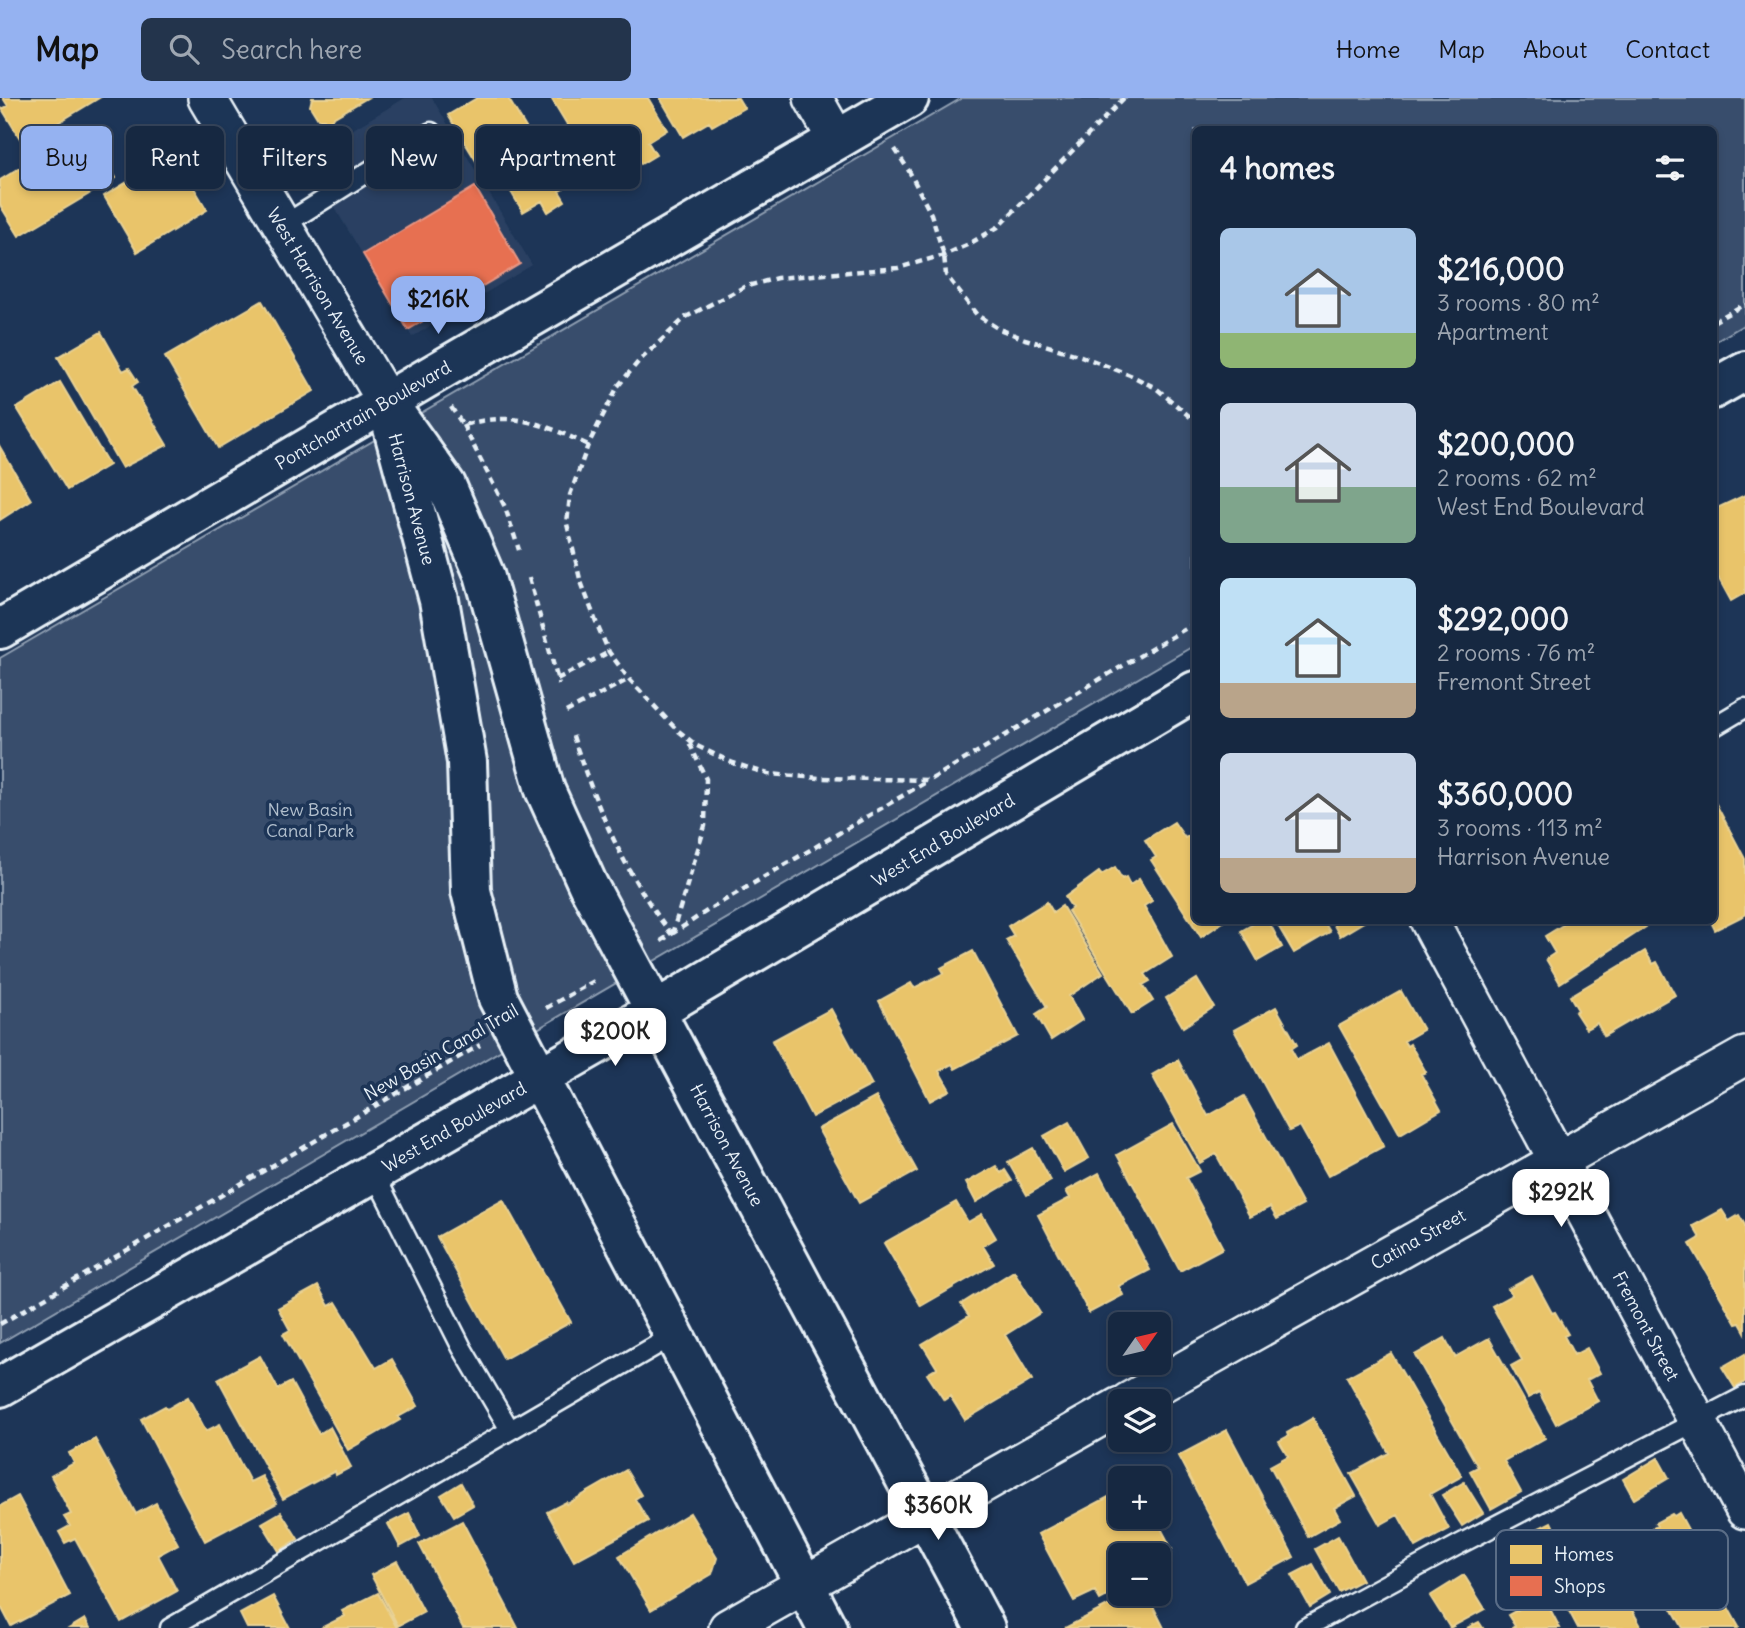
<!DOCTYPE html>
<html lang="en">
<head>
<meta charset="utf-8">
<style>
  body { margin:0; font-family:Delius,sans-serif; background:#23344c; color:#f1f3f6; height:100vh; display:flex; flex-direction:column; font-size:26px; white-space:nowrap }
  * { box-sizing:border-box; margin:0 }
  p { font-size:23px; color:#9ea6b1 }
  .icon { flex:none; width:38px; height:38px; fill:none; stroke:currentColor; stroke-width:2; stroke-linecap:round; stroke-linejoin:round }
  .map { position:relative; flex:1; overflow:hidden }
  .side { position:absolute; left:1192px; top:28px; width:525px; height:798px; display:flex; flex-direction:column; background:#162841; border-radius:10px; box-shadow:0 4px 10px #0003,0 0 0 2px #35445a }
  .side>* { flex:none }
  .hud { position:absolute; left:21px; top:28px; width:665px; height:63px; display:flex; gap:14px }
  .needle { width:46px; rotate:56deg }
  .controls { position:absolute; left:1108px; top:1214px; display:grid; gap:14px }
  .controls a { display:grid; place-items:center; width:63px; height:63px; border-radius:10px; background:#162841; box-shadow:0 4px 10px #0003,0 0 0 2px #35445a; font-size:35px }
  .price { position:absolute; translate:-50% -60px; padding:0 16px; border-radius:14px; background:#fff; color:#222; font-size:23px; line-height:46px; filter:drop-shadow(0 2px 4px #0008) }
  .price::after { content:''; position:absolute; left:50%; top:42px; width:21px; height:16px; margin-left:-10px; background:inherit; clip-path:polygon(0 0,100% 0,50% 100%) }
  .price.current { background:#95b2f1; color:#111 }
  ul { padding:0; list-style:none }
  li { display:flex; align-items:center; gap:21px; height:175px; padding:0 28px }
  li span { display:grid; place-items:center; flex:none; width:196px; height:140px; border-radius:10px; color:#555 }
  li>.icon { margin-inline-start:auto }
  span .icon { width:84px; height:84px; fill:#fffc; stroke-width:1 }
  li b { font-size:30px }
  h2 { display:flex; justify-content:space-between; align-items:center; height:84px; padding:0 28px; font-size:30px }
  .tag { padding:0 24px; border-radius:10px; background:#162841; box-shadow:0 4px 10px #0003,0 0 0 2px #35445a; font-size:24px; line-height:63px }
  .tag.current { background:#95b2f1; color:#111 }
  header { display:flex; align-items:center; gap:42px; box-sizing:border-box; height:98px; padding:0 35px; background:#95b2f1; color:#111 }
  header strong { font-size:33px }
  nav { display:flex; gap:38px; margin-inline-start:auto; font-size:24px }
  .search { width:490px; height:63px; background:#23344c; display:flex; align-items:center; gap:18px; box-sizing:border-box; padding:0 24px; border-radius:10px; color:#9ea6b1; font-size:26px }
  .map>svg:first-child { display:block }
  .built { fill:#2a4162 }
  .green { fill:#374d6c; stroke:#909fb2; stroke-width:2 }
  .homes { fill:#e9c46a; stroke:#e9d295; stroke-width:2 }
  .shops { fill:#e76f51; stroke:#e79683; stroke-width:2 }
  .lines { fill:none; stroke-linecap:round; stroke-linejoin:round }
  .lane-casing { stroke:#e8f1f8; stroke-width:23 }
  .street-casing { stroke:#e8f1f8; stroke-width:42 }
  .secondary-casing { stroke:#e8f1f8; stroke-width:44 }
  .path { stroke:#e8f1f8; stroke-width:4.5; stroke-dasharray:7 5; stroke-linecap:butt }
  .lane { stroke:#1d3557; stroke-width:18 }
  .street { stroke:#1d3557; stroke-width:37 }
  .secondary { stroke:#1d3557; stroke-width:38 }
  .labels { text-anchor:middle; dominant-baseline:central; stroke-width:7; stroke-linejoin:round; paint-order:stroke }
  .street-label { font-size:18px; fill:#e8f1f8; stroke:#1d3557 }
  .park-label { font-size:18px; fill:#b3c0ce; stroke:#1d3557 }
  .key { fill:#1d3557; stroke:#5a6d87; stroke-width:2 }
  .key-label { font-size:19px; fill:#e8f1f8 }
</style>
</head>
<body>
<header>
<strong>Map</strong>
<div class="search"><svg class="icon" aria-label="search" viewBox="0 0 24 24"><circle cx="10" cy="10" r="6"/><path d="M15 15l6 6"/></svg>Search here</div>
<nav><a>Home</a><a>Map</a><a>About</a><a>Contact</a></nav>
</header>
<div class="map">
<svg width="1745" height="1530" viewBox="0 0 1745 1530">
  <rect width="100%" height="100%" fill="#1d3557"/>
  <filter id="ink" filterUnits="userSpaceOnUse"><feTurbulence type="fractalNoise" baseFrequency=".0143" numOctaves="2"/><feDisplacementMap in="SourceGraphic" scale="14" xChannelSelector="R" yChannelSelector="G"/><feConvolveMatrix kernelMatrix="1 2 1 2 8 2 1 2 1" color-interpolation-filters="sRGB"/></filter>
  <g filter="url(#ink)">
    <path class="built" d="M405,0H432L532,167L412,239L305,60Z"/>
    <path class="green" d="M962,0H1745V226L1713,245V32H1195V547L0,1245V560Z"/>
    <path class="homes" d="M3,0H99L28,43L25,39L21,42L2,11L8,8Z
      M312,0H367L326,24L324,21H318L310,8Z
      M477,0H508L563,91L559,93L565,103L548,114L542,103L523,114L493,64L481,71L448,17Z
      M551,0H648L667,32L648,44L656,57L641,66L635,58L582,89L554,43L571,33Z
      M660,0H738L744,10L712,28L709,24L683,39Z
      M92,39L116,80L19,138L0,107V82L25,67L30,76Z
      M174,56L207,112L137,154L104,98Z
      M262,203L314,293L218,350L165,259Z
      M101,234L123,273L129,270L138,284L132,288L167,347L122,370L58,259Z
      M60,284L109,367L67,392L17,310Z
      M0,349L31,402L0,422Z
      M1745,397V495L1731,503L1713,470V412Z
      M1716,706L1745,761V817L1715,832L1710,822H1713V708Z
      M1174,724L1185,740L1195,734V822H1226L1201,839L1151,762L1156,759L1145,742Z
      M1115,769L1122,781L1126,779L1130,787L1139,781L1152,803L1144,808L1172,859L1145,876L1150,883L1143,887L1153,903L1132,916L1068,813L1072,810L1065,799L1099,774L1101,777Z
      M1047,804L1053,814L1062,808L1103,875L1069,898L1082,922L1051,942L1036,916L1047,909L1006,842L1014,838L1008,828Z
      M1260,822H1268L1282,849L1258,863L1241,833Z
      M1282,822H1323L1330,834L1294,855L1277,826Z
      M1331,822H1367L1340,838Z
      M1571,822H1642L1646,829L1560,885L1546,861L1555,855L1545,838Z
      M973,853L1018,938L955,971L952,966L939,973L950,992L930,1003L879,903L911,885L914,890L944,875L941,870Z
      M1645,853L1653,866L1657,864L1675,897L1604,938L1597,925L1586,931L1575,914L1578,912L1570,898Z
      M1197,881L1214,909L1183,929L1166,900Z
      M1401,893L1423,932L1404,943L1407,948L1410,946L1426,974L1421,976L1441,1012L1400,1036L1339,928Z
      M1276,909L1297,947L1291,951L1297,962L1329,945L1384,1048L1328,1078L1300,1028L1289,1033L1234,932Z
      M831,911L872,987L812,1019L772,943Z
      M1178,962L1208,1018L1244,998L1303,1107L1277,1121L1270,1109L1250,1119L1216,1056L1200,1065L1152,977Z
      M876,999L917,1073L859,1105L818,1031Z
      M1069,1024L1089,1060L1064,1074L1044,1038Z
      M1173,1026L1200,1073L1186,1080L1223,1150L1180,1173L1117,1057Z
      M1033,1050L1051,1083L1027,1097L1008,1064Z
      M996,1068L1001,1075L1005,1072L1012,1083L976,1104L966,1085Z
      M1099,1075L1150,1172L1119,1188L1123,1197L1089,1215L1038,1117L1070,1100L1066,1093Z
      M503,1102L571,1224L504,1261L437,1139Z
      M956,1104L968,1124L982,1116L996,1140L983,1148L994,1166L921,1208L884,1145Z
      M1722,1112L1729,1123L1739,1117L1745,1127V1234L1740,1225L1736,1226L1690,1146L1700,1140L1693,1128Z
      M1014,1173L1040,1215L1005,1237L1032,1282L965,1322L950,1298L944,1302L927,1276L937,1270L922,1246L969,1218L961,1206Z
      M1532,1178L1552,1215L1555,1214L1568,1236L1564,1238L1574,1257L1587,1250L1600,1275L1587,1282L1598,1303L1556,1326L1539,1294L1528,1300L1511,1268L1522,1262L1492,1208L1512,1197L1508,1191Z
      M318,1188L329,1208L336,1204L376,1270L392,1261L418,1308L398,1319L400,1322L348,1352L283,1236L290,1232L278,1210Z
      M1445,1240L1455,1259L1489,1240L1545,1340L1504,1363L1521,1394L1491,1411L1470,1373L1478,1369L1415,1257Z
      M1391,1255L1462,1378L1430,1396L1449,1431L1416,1449L1398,1417L1380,1427L1351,1376L1389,1355L1347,1279Z
      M1745,1256V1284L1735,1290L1722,1269Z
      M260,1258L278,1291L291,1284L319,1336L330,1329L351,1369L336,1377L335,1373L283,1401L218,1281Z
      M188,1299L206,1333L220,1326L250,1384L262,1378L277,1405L205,1443L141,1321L165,1308L167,1311Z
      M1313,1320L1356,1398L1334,1410L1340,1421L1308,1439L1270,1368L1288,1358L1279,1343L1288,1338L1287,1335Z
      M1227,1332L1294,1459L1245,1485L1178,1358Z
      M95,1341L136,1416L156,1405L178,1446L158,1457L177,1493L121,1524L75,1440L65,1445L59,1434L70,1428L64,1419L71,1416L51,1378L74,1365L69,1355Z
      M1658,1360L1669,1380L1634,1401L1623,1381Z
      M626,1372L641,1397L635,1401L648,1423L574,1463L547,1414L566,1404L567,1406Z
      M1464,1384L1483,1415L1462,1428L1442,1397Z
      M461,1385L473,1407L454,1418L441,1397Z
      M1158,1387L1171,1410L1158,1417Z
      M1120,1393V1419H1155L1172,1451L1158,1458H1120V1491L1100,1502L1095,1493L1074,1503L1038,1436Z
      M18,1398L70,1497L11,1528L0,1507V1408Z
      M281,1414L298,1441L279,1453L262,1425Z
      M409,1415L420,1438L400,1449L388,1426Z
      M690,1415L717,1460L712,1476L651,1512L619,1458Z
      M1679,1415L1696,1446L1694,1448L1739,1529L1738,1530H1683L1652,1475L1643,1480L1624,1446L1657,1428L1655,1425L1672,1416L1674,1418Z
      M462,1423L518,1530H463L419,1446Z
      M1551,1424L1573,1468L1551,1479L1529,1435Z
      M1338,1438L1362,1482L1339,1494L1315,1451Z
      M397,1463L424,1514L398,1528L371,1477Z
      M1313,1466L1330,1497L1310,1509L1292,1477Z
      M1611,1474L1642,1530H1578L1562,1500Z
      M1464,1477L1485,1511L1450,1530L1430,1498Z
      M378,1495L397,1530H321L345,1518L342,1513Z
      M1131,1496H1147L1164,1530H1065Z
      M273,1498L290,1530H247L240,1516Z
      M1539,1500L1546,1510L1549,1509L1560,1530H1512L1515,1528L1508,1517Z
      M85,1521L90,1530H70Z
      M1479,1524L1483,1530H1467Z"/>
    <path class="shops" d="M475,89L520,166L408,232L363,156Z"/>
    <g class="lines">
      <defs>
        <path id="lane" d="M282,128L431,34
          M1713,629L1745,610
          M374,1075L462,1250L510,1332
          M170,1530L674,1237
          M1305,1530L1460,1446L1745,1298"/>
        <path id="street" d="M207,0L386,303
          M813,0L837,42
          M1429,822L1745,1412
          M1128,1304L1745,958
          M728,1530L1120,1308"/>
        <path id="secondary" d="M1713,291L1745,273
          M386,303L446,387L484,476L545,692L588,787L985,1530
          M392,326L439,502L467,664L471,793L498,900L827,1530
          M0,531L432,277L909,0
          M0,1289L655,913L1195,593"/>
      </defs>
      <use href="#lane" class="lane-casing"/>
      <use href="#street" class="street-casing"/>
      <use href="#secondary" class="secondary-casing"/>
      <path class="path" d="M1124,0L998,129L969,146L944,157L898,170L777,180L744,189L686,219L639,263L618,288L588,347L570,397L567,426L580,481L598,529L609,554L629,581L675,630L697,648L733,665L768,676L820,680L930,682L1195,525
        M895,51L909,73L931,116L944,157L946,177L977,217L999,231L1025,241L1081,258L1130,277L1156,290L1195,323
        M1713,224L1745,206
        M451,309L463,327C515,313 541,325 588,347
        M463,327L505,409L519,452
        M529,480L559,586
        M557,581L609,554
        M566,614L629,581
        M573,638C596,709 626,778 672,837
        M672,836L705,728L706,681L689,644
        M661,843L713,809L926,684
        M546,910L596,882
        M0,1226L480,947"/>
      <use href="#lane" class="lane"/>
      <use href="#street" class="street"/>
      <use href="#secondary" class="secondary"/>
    </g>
  </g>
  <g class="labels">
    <g class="street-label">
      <text transform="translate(318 188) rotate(59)">West Harrison Avenue</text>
      <text transform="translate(363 317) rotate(-30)">Pontchartrain Boulevard</text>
      <text transform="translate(412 401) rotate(75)">Harrison Avenue</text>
      <text transform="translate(943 742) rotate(-31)">West End Boulevard</text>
      <text transform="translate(441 954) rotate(-30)">New Basin Canal Trail</text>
      <text transform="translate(454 1029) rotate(-30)">West End Boulevard</text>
      <text transform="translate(727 1047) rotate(62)">Harrison Avenue</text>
      <text transform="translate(1418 1141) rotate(-29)">Catina Street</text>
      <text transform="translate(1646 1228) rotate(62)">Fremont Street</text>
    </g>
    <g class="park-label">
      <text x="310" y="711">New Basin<tspan x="310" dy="21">Canal Park</tspan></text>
    </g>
  </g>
  <rect x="1496" y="1432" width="232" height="80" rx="10" class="key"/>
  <rect x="1510" y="1447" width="32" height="19" fill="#e9c46a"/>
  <rect x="1510" y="1478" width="32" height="20" fill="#e76f51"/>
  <g class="key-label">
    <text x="1554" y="1463">Homes</text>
    <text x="1554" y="1495">Shops</text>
  </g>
</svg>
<div class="controls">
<a><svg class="needle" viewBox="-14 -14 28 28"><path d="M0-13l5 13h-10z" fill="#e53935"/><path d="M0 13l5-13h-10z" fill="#9ea6b1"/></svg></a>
<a><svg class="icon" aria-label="layers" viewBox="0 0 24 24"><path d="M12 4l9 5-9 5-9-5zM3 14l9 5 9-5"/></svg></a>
<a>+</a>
<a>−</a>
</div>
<b class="price current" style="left:438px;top:238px">$216K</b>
<b class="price" style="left:615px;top:970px">$200K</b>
<b class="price" style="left:1561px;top:1131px">$292K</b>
<b class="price" style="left:938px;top:1444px">$360K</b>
<div class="hud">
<a class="tag current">Buy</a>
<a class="tag">Rent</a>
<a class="tag">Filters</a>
<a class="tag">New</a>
<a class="tag">Apartment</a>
</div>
<section class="side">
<h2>4 homes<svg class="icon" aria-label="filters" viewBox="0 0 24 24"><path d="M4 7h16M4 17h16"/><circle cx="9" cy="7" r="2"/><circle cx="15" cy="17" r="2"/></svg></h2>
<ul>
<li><span style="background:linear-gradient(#a9c7e8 75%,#8fb573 0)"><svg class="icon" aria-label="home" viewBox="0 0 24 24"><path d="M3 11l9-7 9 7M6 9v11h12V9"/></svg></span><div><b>$216,000</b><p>3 rooms · 80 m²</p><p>Apartment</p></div></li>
<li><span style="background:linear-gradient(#c9d6e8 60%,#7fa58c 0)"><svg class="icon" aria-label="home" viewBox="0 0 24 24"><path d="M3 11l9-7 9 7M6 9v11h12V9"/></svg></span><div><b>$200,000</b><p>2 rooms · 62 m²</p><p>West End Boulevard</p></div></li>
<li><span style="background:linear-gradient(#bfe0f5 75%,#b9a48a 0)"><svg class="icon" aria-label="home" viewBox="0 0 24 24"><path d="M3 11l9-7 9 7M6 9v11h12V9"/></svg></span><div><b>$292,000</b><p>2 rooms · 76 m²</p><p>Fremont Street</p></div></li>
<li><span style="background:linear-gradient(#c9d6e8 75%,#b9a48a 0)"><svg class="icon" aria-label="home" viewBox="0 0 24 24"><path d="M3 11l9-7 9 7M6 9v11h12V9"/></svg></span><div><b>$360,000</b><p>3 rooms · 113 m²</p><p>Harrison Avenue</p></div></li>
</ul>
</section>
</div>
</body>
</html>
